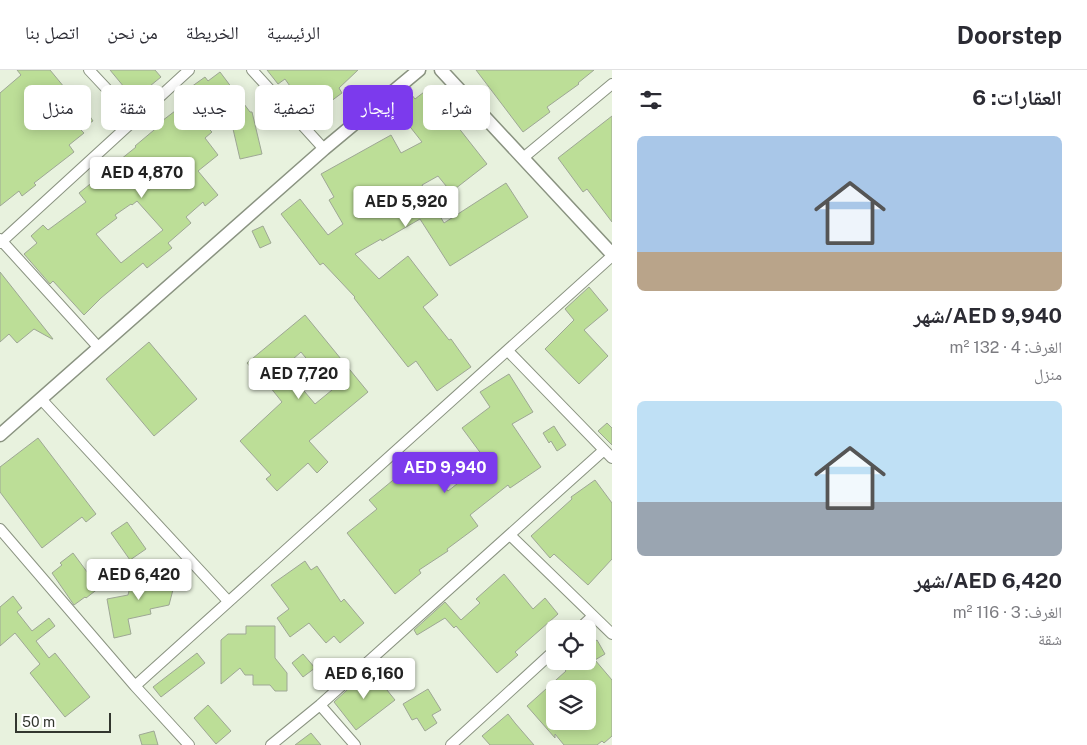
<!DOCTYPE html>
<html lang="ar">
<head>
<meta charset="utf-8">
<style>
  body { margin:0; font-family:"Public Sans","Noto Naskh Arabic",sans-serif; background:#f2f2f3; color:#2b2b33; direction:rtl; height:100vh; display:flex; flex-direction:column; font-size:19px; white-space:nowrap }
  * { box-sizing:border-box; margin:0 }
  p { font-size:16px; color:#7c7c81 }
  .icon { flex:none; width:28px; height:28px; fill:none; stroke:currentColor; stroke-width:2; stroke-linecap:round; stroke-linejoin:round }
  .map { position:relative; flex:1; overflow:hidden; direction:ltr }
  .sheet { display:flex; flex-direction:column; background:#fff; width:475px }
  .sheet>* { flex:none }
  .hud { position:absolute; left:15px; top:15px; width:475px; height:45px; direction:rtl; display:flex; gap:10px }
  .fabs { position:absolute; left:546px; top:550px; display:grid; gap:10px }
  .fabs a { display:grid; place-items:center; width:50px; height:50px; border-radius:8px; background:#fff; box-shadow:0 2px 12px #0003; font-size:25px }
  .scale { position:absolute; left:15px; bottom:12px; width:96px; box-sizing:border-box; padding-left:5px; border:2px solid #32362e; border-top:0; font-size:14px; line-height:18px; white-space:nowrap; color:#32362e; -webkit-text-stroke:4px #fff; paint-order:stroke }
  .price { position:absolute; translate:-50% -42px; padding:0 11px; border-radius:5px; background:#fff; color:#222; font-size:16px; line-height:32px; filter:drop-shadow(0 1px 2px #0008) }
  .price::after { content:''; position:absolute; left:50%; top:30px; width:15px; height:11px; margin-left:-8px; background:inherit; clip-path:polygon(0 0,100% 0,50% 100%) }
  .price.current { background:#7c3aed; color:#fff }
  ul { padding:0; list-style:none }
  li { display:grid; align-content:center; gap:10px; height:265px; padding:0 25px }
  li span { display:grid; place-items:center; height:155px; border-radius:8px; color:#555 }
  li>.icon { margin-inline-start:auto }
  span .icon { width:90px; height:90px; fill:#fffc; stroke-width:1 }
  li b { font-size:21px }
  h2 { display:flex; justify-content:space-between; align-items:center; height:60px; padding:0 25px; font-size:21px }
  .tag { padding:0 18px; border-radius:8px; background:#fff; box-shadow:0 2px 12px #0003; font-size:18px; line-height:45px }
  .tag.current { background:#7c3aed; color:#fff }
  header { display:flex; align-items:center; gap:30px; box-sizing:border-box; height:70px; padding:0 25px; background:#fff; border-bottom:1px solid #e1e1e2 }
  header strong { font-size:24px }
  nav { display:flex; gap:28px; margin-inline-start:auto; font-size:18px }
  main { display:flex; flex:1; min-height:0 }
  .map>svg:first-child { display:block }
  .building { fill:#bcde97; stroke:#9ea795; fill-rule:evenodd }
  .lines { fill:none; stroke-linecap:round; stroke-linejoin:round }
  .minor-casing { stroke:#8a9381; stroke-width:12 }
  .tertiary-casing { stroke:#8a9381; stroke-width:15 }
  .minor { stroke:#fff; stroke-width:10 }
  .tertiary { stroke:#fff; stroke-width:12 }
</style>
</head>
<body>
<header>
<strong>Doorstep</strong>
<nav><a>الرئيسية</a><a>الخريطة</a><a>من نحن</a><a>اتصل بنا</a></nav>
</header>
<main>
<section class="sheet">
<h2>العقارات: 6<svg class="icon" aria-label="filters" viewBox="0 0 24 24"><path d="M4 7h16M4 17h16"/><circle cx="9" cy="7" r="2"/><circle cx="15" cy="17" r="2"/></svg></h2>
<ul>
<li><span style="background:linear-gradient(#a9c7e8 75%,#b9a48a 0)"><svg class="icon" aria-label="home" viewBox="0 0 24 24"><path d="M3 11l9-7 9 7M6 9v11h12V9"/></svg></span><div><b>AED 9,940/شهر</b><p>الغرف: 4 · 132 m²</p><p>منزل</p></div></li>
<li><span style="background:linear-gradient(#bfe0f5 65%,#9aa5b1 0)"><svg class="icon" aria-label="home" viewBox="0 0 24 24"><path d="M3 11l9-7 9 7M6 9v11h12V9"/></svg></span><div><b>AED 6,420/شهر</b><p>الغرف: 3 · 116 m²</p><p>شقة</p></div></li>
</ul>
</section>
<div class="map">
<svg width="612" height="675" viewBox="0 0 612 675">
  <rect width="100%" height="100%" fill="#e8f2de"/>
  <path class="building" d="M17,0H50L74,29L77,27L93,51L80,59L84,63L69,75L74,82L34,113L36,115L22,126L19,121L0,136V23L21,5Z
    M110,0H155L161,7L134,29Z
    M267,0H358L339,18L342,23L311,46L285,9L278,14Z
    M476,0H594L578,13L579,14L547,37L550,42L523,62Z
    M220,2L250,42H252L262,84L240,89L230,46L210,60L212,62L205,68L218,85L198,101L218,125L205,136L203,132L186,147L191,153L168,173L172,178L147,198L143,193L101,228L84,245L53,211L50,214L24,184L37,173L31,166L43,155L48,160L86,132L79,123L136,77L135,76L160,55L158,54L196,25L191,17L205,7L208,11ZM137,131L163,160L121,193L96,164L117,148L115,145L131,134L132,135Z
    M428,19L487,94L451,122L438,106L422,115L444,153L506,113L528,147L450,196L420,149L382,171L381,169L355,184L379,209L408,186L438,225L423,237L449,270L451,269L471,297L437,321L416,291L408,297L354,228L355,227L323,193L320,195L281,144L300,129L328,165L343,154L329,130L334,127L321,104L391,65L401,83L422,72L400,44L393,50L385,39L408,20L415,29Z
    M612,46V152L587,119L583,122L558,88Z
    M263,156L271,173L260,178L252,161Z
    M0,202L53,269H52L34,259L17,273L9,264L0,272Z
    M589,217L608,240L584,260L608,286L579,314L545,279L574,250L565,239Z
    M305,245L368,322L309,371L328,392L317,403L308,393L277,421L266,409L271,405L240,371L282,332L266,312L264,313L247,293ZM301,282L332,320L315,334L284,297Z
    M149,272L197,329L154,366L106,309Z
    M509,304L533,342L512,354L541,397L510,418L508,415L470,445L478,456L447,479L448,481L419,500L421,503L395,524L347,463L377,439L369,430L421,387L448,421L462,410L464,412L488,393L462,358L490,337L480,322Z
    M607,353L612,358V375L598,361Z
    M554,356L566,375L557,381L551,371L549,373L543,363Z
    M38,368L96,444L86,452L82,447L42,478L0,422V397Z
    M595,410L612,433V489L588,515L554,484L550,488L531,466L572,429L571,427Z
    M127,452L146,479L130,490L111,463Z
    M73,483L99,518L86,528L85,527L74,535L52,503L62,495L60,493Z
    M305,491L311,500L317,496L341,532L344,529L364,553L340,573L334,566L326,573L309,553L290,567L277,548L289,539L271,515Z
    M134,501L175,512L169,535L150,539L151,544L128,549L131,564L114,568L107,529L128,525Z
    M504,504L533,539L545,528L558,544L515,582L518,585L497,603L456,556L454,558L445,548L417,565L414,560L445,532L461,550L480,533L476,529Z
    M13,526L22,538L17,542L32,561L49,548L55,556L36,571L49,588L55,583L90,627L65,647L30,603L40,594L15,563L0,576V537Z
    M246,556H275V588L287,603V621H275L270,615H253V605H245L240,598L221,614V570L228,564H246Z
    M597,570L605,584L595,590L612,610V666L604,673L602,671L597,675H564L555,664V668L527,636L566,601L558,591H588V576ZM555,619H588V651H555Z
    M197,583L205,593L161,627L153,617Z
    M303,584L315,598L303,607L292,593Z
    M370,599L395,630L356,660L334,632Z
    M428,619L441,640L432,645L437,653L425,661L417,648L412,650L403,634Z
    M208,635L231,661L216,674L194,648Z
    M508,644L515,653L534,675H490L482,666Z
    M154,661L158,675H142L139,665Z
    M311,663L321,675H295Z"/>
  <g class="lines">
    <defs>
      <path id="minor" d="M89,0L135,49
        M252,0L324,79
        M523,88L612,14
        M0,169L99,278
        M0,173L189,0
        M508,281L612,388
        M41,329L228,531
        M0,459L135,616L189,675
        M510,465L612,564
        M579,559L593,546
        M135,616L612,186
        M320,635L355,675
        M271,675L320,635L604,380
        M451,675L555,580"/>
      <path id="tertiary" d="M441,0L612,184
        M0,365L324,79L419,0"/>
    </defs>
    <use href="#minor" class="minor-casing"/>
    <use href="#tertiary" class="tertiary-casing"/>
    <use href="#minor" class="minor"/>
    <use href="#tertiary" class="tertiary"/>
  </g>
</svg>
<div class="fabs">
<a><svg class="icon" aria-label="locate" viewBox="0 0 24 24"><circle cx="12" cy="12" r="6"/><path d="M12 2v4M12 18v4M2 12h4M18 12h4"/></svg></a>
<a><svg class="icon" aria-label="layers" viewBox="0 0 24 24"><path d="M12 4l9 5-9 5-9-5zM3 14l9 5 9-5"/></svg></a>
</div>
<div class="scale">50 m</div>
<b class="price" style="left:142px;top:129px">AED 4,870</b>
<b class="price" style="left:406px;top:158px">AED 5,920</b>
<b class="price" style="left:299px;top:330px">AED 7,720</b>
<b class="price current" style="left:445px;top:424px">AED 9,940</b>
<b class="price" style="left:139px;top:531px">AED 6,420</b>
<b class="price" style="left:364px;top:630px">AED 6,160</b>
<div class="hud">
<a class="tag">شراء</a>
<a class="tag current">إيجار</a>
<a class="tag">تصفية</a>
<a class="tag">جديد</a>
<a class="tag">شقة</a>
<a class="tag">منزل</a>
</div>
</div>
</main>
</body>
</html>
